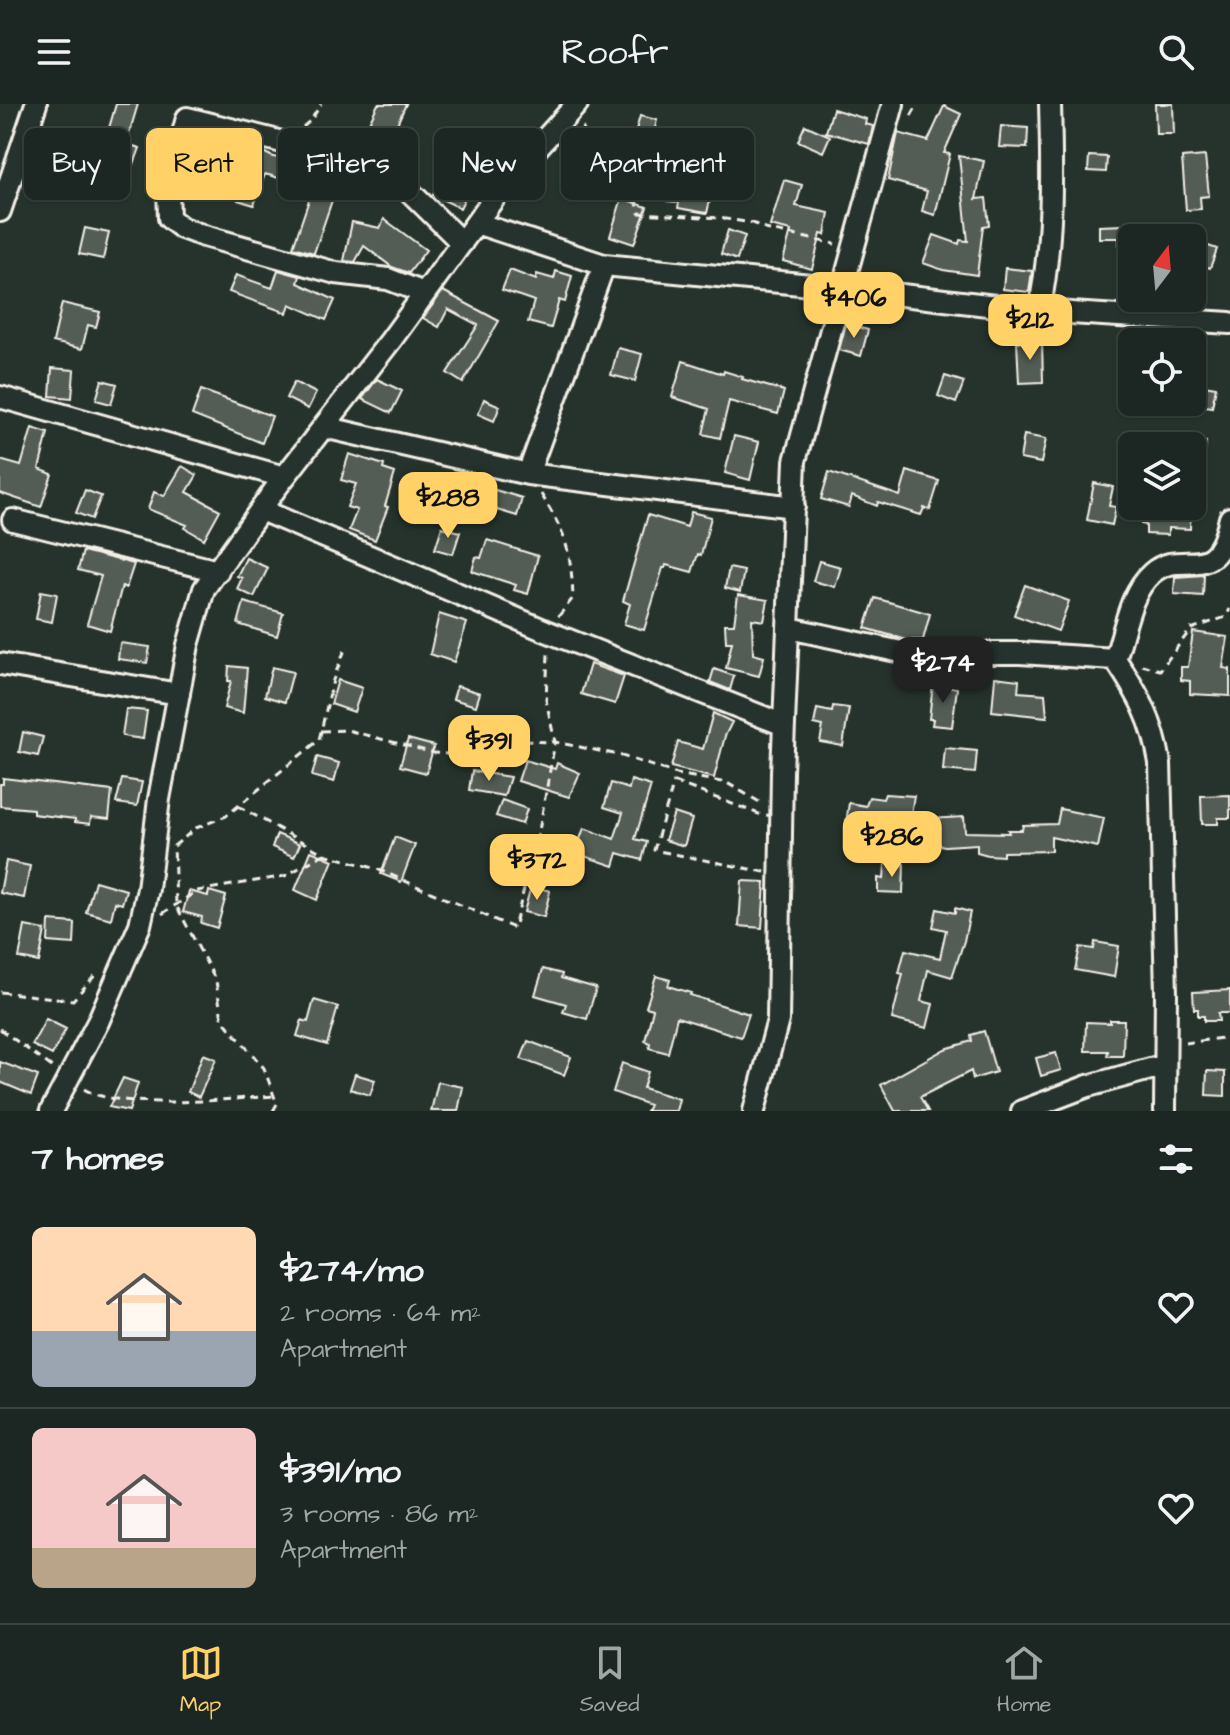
<!DOCTYPE html>
<html lang="en">
<head>
<meta charset="utf-8">
<style>
  body { margin:0; font-family:"Architects Daughter",sans-serif; background:#29322f; color:#f1f3f6; height:100vh; display:flex; flex-direction:column; font-size:30px; white-space:nowrap }
  * { box-sizing:border-box; margin:0 }
  p { font-size:26px; color:#a0a5a5 }
  .icon { flex:none; width:44px; height:44px; fill:none; stroke:currentColor; stroke-width:2; stroke-linecap:round; stroke-linejoin:round }
  .map { position:relative; height:1007px; overflow:hidden }
  .details { display:flex; flex-direction:column; background:#1c2622; flex:1 }
  .details>* { flex:none }
  .guide { position:absolute; left:24px; top:24px; width:800px; height:72px; display:flex; gap:16px }
  .needle { width:52px; rotate:16deg }
  .tools { position:absolute; left:1118px; top:120px; display:grid; gap:16px }
  .tools a { display:grid; place-items:center; width:88px; height:88px; border-radius:12px; background:#1c2622; box-shadow:0 2px 6px #0004,0 0 0 2px #3a4340; font-size:40px }
  .price { position:absolute; translate:-50% -68px; padding:0 18px; border-radius:16px; background:#ffd166; color:#111; font-size:26px; line-height:52px; filter:drop-shadow(0 2px 4px #0008) }
  .price::after { content:''; position:absolute; left:50%; top:48px; width:24px; height:18px; margin-left:-12px; background:inherit; clip-path:polygon(0 0,100% 0,50% 100%) }
  .price.active { background:#222; color:#fff }
  ul { padding:0; list-style:none }
  li { display:flex; align-items:center; gap:24px; height:200px; padding:0 32px }
  li+li { border-top:2px solid #3a4340 }
  li span { display:grid; place-items:center; flex:none; width:224px; height:160px; border-radius:12px; color:#555 }
  li>.icon { margin-inline-start:auto }
  span .icon { width:96px; height:96px; fill:#fffc; stroke-width:1 }
  li b { font-size:34px }
  h2 { display:flex; justify-content:space-between; align-items:center; height:96px; padding:0 32px; font-size:34px }
  .pill { padding:0 28px; border-radius:12px; background:#1c2622; box-shadow:0 2px 6px #0004,0 0 0 2px #3a4340; font-size:28px; line-height:72px }
  .pill.active { background:#ffd166; color:#111 }
  header { display:flex; justify-content:space-between; align-items:center; height:104px; padding:0 32px; background:#1c2622; font-size:36px; font-weight:600 }
  .menu { display:flex; justify-content:space-around; align-items:center; height:112px; border-top:2px solid #3a4340; background:#1c2622; font-size:22px; color:#a0a5a5 }
  .menu a { display:grid; justify-items:center; gap:4px }
  .menu .active { color:#ffd166 }
  .map>svg:first-child { display:block }
  .building { fill:#525c55; stroke:#f4f1e8; stroke-width:2 }
  .lines { fill:none; stroke-linecap:round; stroke-linejoin:round }
  .street-casing { stroke:#f4f1e8; stroke-width:26 }
  .path { stroke:#f4f1e8; stroke-width:3; stroke-dasharray:8 6; stroke-linecap:butt }
  .street { stroke:#26332d; stroke-width:20 }
</style>
</head>
<body>
<header><svg class="icon" aria-label="menu" viewBox="0 0 24 24"><path d="M4 6h16M4 12h16M4 18h16"/></svg>Roofr<svg class="icon" aria-label="search" viewBox="0 0 24 24"><circle cx="10" cy="10" r="6"/><path d="M15 15l6 6"/></svg></header>
<div class="map">
<svg width="1230" height="1007" viewBox="0 0 1230 1007">
  <rect width="100%" height="100%" fill="#26332d"/>
  <filter id="ink" filterUnits="userSpaceOnUse"><feTurbulence type="fractalNoise" baseFrequency=".0125" numOctaves="2"/><feDisplacementMap in="SourceGraphic" scale="16" xChannelSelector="R" yChannelSelector="G"/><feConvolveMatrix kernelMatrix="1 2 1 2 8 2 1 2 1" color-interpolation-filters="sRGB"/></filter>
  <g filter="url(#ink)">
    <path class="building" d="M116,0H138L126,40L140,44L134,60L127,58L123,70L103,64L108,50L102,48Z
      M378,0H406L380,58L367,54L373,25L367,23Z
      M1155,0H1173L1174,30H1156Z
      M944,2L961,10L944,49L950,50L935,111L922,107L927,87L888,76L898,29L928,37Z
      M833,5L866,15L865,20L873,22L869,40L826,28Z
      M640,12L657,16L650,45L632,41Z
      M805,21L830,32L823,48L798,37Z
      M1001,22L1028,24L1027,44L999,43Z
      M467,31L480,36L466,75L473,78L460,104L433,91L442,73L450,77Z
      M694,34L708,37L702,58L690,55Z
      M213,43L255,56L259,46L271,52L340,73L314,149L293,143L313,84L265,70L254,101L238,96L243,84L204,72Z
      M959,52L984,57L976,95L986,94L989,121L983,122L977,171L943,166L923,159L934,131L959,140L960,136L968,137Z
      M1089,52L1107,53L1106,68L1088,67Z
      M1205,52L1209,92L1200,93L1201,105L1186,106L1182,54Z
      M45,59L73,66L67,92L39,86Z
      M606,67L635,71L632,88L604,83Z
      M784,76L802,81L796,102L829,109L825,131L821,130L812,165L783,157L791,127L770,122Z
      M668,81L693,84L691,92L710,96L707,109L678,104L679,98L667,97Z
      M622,94L647,103L634,140L610,132Z
      M384,115L426,146L409,169L392,163L364,142L355,158L344,157L352,118L380,124Z
      M1151,120L1152,134H1132V141H1119V134H1099V122Z
      M85,124L109,129L103,155L79,150Z
      M728,126L745,132L737,156L721,150Z
      M1200,139L1217,145L1210,164L1193,158Z
      M1005,164L1032,167L1029,188L1003,185Z
      M278,166L300,172L298,179L335,196L326,216L290,200L287,209L229,188L236,171L272,184Z
      M510,166L536,176L537,170L554,175L556,167L572,172L565,198L559,196L551,224L528,218L534,197L502,186Z
      M443,187L499,217L463,279L447,269L478,221L448,205L439,223L423,214Z
      M62,199L100,208L96,223L88,221L82,245L53,238Z
      M846,220L868,226L861,252L839,246Z
      M1042,237L1043,278L1019,279L1017,238Z
      M1124,240H1132V280L1118,278Z
      M618,244L642,250L635,277L611,271Z
      M683,257L723,270L724,267L743,273L742,275L784,287L778,310L729,297L720,334L703,330L709,305L672,293Z
      M52,264L74,266L72,294L50,292Z
      M945,272L964,278L956,299L938,292Z
      M377,275L402,287L391,309L362,295Z
      M102,276L117,280L111,300L96,296Z
      M294,278L316,289L308,305L286,294Z
      M1192,279L1216,283L1212,303L1192,300Z
      M201,286L272,312L262,339L192,311Z
      M484,295L500,302L494,317L478,310Z
      M32,324L48,329L39,365L52,370L41,403L0,389V356L21,362Z
      M1024,331L1046,335L1041,359L1020,355Z
      M734,332L759,338L750,376L725,369Z
      M1192,337L1206,338L1202,380L1192,379Z
      M349,350L384,361L383,365L395,369L385,402L388,403L375,436L349,426L357,406L347,403L356,380L341,376Z
      M182,362L197,371L187,388L220,406L204,435L185,424L187,421L148,405L154,388L164,392Z
      M907,367L939,377L930,406L924,404L921,411L878,398L877,402L852,392L849,403L821,395L829,368L900,392Z
      M457,370L476,377L475,380L522,394L517,412L490,404L450,387Z
      M1094,379L1113,383L1109,402L1116,403L1112,421L1087,416Z
      M85,386L101,392L92,415L76,409Z
      M1142,402H1191L1190,425L1168,424V431L1146,430V421L1141,420Z
      M691,408L711,413L701,451L698,450L692,468L666,461L665,464H663L644,526L624,520L630,500L623,497L648,411L687,423Z
      M442,423L460,428L453,450L435,445Z
      M487,436L538,452L528,490L514,486L516,481L472,467L476,453L481,454Z
      M83,447L134,460L126,484L122,482L110,527L87,520L101,472L78,466Z
      M246,454L268,464L254,493L237,485L242,474L237,472Z
      M819,457L841,463L835,483L813,477Z
      M729,464L744,467L740,488L725,484Z
      M1204,471L1203,492L1174,490L1175,473Z
      M1025,481L1069,497L1058,527L1014,511Z
      M41,487L57,490L52,518L36,515Z
      M738,491L768,496L764,517L752,515L753,550L764,553L759,572L726,564L732,538H726L725,520H734Z
      M875,494L930,510L923,536H907L865,524Z
      M244,498L283,509L277,532L238,520Z
      M439,510L467,519L454,558L430,550Z
      M1193,528L1228,533L1223,564L1230,565V592L1190,590V577L1181,576V563H1188Z
      M120,539L150,543L147,559L118,555Z
      M590,560L624,572L615,600L581,590Z
      M229,562L247,564L243,609L224,604L231,577H228Z
      M272,563L293,568L285,598L265,592Z
      M714,565L734,572L730,586L710,578Z
      M995,573L1019,576L1018,588L1045,590L1047,613L992,607Z
      M338,576L362,584L354,608L331,600Z
      M933,580L957,584L952,623L932,621L933,615H929Z
      M457,582L480,589L476,602L453,595Z
      M833,602L849,604L843,642L820,638L823,622L814,620L817,605L832,608Z
      M126,605L147,607L143,635L122,632Z
      M713,609L732,618L725,632L714,674L671,663L678,638L703,645Z
      M23,628L43,633L38,652L19,648Z
      M408,635L434,642L426,669L400,662Z
      M945,644L977,647L975,669L943,666Z
      M317,653L339,659L334,678L312,672Z
      M525,656L555,665L557,659L580,669L569,693L518,677Z
      M472,667L510,673L504,692L469,686Z
      M3,674L112,687L109,715L91,713L90,720L75,718V715L33,710V705L0,702V680H3Z
      M122,675L142,678L137,702L116,699Z
      M631,676L651,682L635,735L647,738L642,756L618,749L614,762L575,749L584,724L614,735L623,709L604,703L611,679L629,685Z
      M885,690L914,692L910,716L964,713L965,728L1009,729L1008,726H1022L1023,721L1057,720L1060,705L1104,714L1098,743L1051,733V747L1003,748V752L988,751L977,748V740L945,742L923,738V729L892,725L890,732L861,728L862,721L846,719L849,699L866,702L869,693L883,695Z
      M1230,691V714H1218V720H1202L1201,692Z
      M502,696L527,705L522,720L496,712Z
      M674,709L692,715L684,742L665,736Z
      M277,730L300,740L294,753L272,743Z
      M395,733L415,741L401,778L381,770Z
      M311,747L333,756L317,796L295,786Z
      M6,757L30,762L24,794L0,789Z
      M885,760H904L903,789L878,788V774L884,775Z
      M95,777L126,786L122,800L115,798L111,815L86,808Z
      M742,777L765,778L762,824L739,822Z
      M531,782L550,787L544,813L524,808Z
      M189,787L208,792L209,787L226,792L217,824L201,819L202,813L183,808Z
      M955,804L970,808L964,837L952,873L928,866L921,897L933,900L927,924L892,915L903,870L899,869L905,846L940,854L946,826L933,823L937,805L955,809Z
      M49,817L75,819L74,840L48,838Z
      M25,822L45,826L39,858L19,854Z
      M1095,838L1119,842L1114,873L1075,866L1080,843L1094,845Z
      M543,865L562,870L561,874L596,884L587,915L563,908L566,900L535,891Z
      M656,872L670,876L668,882L691,889L690,891L749,910L741,933L677,913L668,949L649,944L650,939L645,937L653,905L646,903Z
      M1230,886V909H1218L1219,917H1204V912H1198V905H1194L1193,888Z
      M314,896L338,903L327,941L297,932L302,916L308,918Z
      M46,915L66,925L52,951L32,941Z
      M1110,916H1124L1123,952H1107L1108,947H1085L1086,918L1110,919Z
      M984,927L996,968L973,975L971,967L920,993L928,1007H895L881,981L945,945L972,937L971,931Z
      M528,937L571,953L564,971L521,955Z
      M1056,949L1061,966L1041,972L1036,954Z
      M203,950L216,955L199,993L188,988Z
      M0,958L38,972L31,991L0,978Z
      M622,959L648,968L643,984L679,995L676,1007H646L649,1001L613,988Z
      M1207,967L1225,968V992L1206,991Z
      M355,970L375,976L370,991L350,985Z
      M123,974L138,979L129,1007L109,1003Z
      M438,978L463,983L458,1007H431Z"/>
    <g class="lines">
      <defs>
        <path id="street" d="M1050,0C1052,70 1053,139 1039,207L1230,219
          M0,107L36,0
          M476,119L604,161
          M424,189L388,175L336,169L204,132L182,124L169,114L168,85L187,14L306,44L341,60L399,77L462,139
          M0,293L284,373
          M324,323L528,370
          M794,403L528,370L604,161L842,184L1039,207
          M261,406L546,527L784,621
          M13,416L218,467
          M789,524L906,549H1020L1115,555
          M0,560L179,590
          M51,1007L98,918L140,821L148,785L159,695L188,541L204,485L276,384L391,236L505,79L577,0
          M754,1007L778,916L782,668L795,357L893,0
          M1022,1007L1088,982L1165,961
          M1165,1007L1166,889L1160,659C1153,616 1139,591 1115,555C1125,527 1129,489 1152,469C1183,442 1215,486 1230,414"/>
      </defs>
      <use href="#street" class="street-casing"/>
      <path class="path" d="M911,12L918,0
        M303,23L311,16L321,0
        M582,23L617,92L636,93L639,109L719,114L753,119L765,125L835,140
        M541,390C566,431 571,445 573,494L558,513
        M1142,561L1160,566L1191,525L1226,513L1230,505
        M321,627L347,626L434,649L495,653L521,637L555,638L619,651L677,670L727,679L763,700
        M674,678L759,710L774,712L770,769L654,746Z
        M238,702L324,750L377,765L514,824L539,727L555,638L546,596L548,549
        M162,810L197,787L285,772L324,750
        M0,888L73,896L98,868
        M0,925L52,963
        M1185,939L1230,933
        M84,985C117,1007 232,995 274,992
        M273,1007L277,1000L264,964L222,915L216,877L176,801L174,742L196,724L226,712L319,636L333,576L346,543"/>
      <use href="#street" class="street"/>
    </g>
  </g>
</svg>
<div class="tools">
<a><svg class="needle" viewBox="-14 -14 28 28"><path d="M0-13l5 13h-10z" fill="#e53935"/><path d="M0 13l5-13h-10z" fill="#a0a5a5"/></svg></a>
<a><svg class="icon" aria-label="locate" viewBox="0 0 24 24"><circle cx="12" cy="12" r="6"/><path d="M12 2v4M12 18v4M2 12h4M18 12h4"/></svg></a>
<a><svg class="icon" aria-label="layers" viewBox="0 0 24 24"><path d="M12 4l9 5-9 5-9-5zM3 14l9 5 9-5"/></svg></a>
</div>
<b class="price" style="left:854px;top:236px">$406</b>
<b class="price" style="left:1030px;top:258px">$212</b>
<b class="price" style="left:448px;top:436px">$288</b>
<b class="price active" style="left:943px;top:601px">$274</b>
<b class="price" style="left:489px;top:679px">$391</b>
<b class="price" style="left:892px;top:775px">$286</b>
<b class="price" style="left:537px;top:798px">$372</b>
<div class="guide">
<a class="pill">Buy</a>
<a class="pill active">Rent</a>
<a class="pill">Filters</a>
<a class="pill">New</a>
<a class="pill">Apartment</a>
</div>
</div>
<section class="details">
<h2>7 homes<svg class="icon" aria-label="filters" viewBox="0 0 24 24"><path d="M4 7h16M4 17h16"/><circle cx="9" cy="7" r="2"/><circle cx="15" cy="17" r="2"/></svg></h2>
<ul>
<li><span style="background:linear-gradient(#ffd9b3 65%,#9aa5b1 0)"><svg class="icon" aria-label="home" viewBox="0 0 24 24"><path d="M3 11l9-7 9 7M6 9v11h12V9"/></svg></span><div><b>$274/mo</b><p>2 rooms · 64 m²</p><p>Apartment</p></div><svg class="icon" aria-label="heart" viewBox="0 0 24 24"><path d="M12 20l-8-8c-3-5 5-10 8-4 3-6 11-1 8 4z"/></svg></li>
<li><span style="background:linear-gradient(#f6c9c9 75%,#b9a48a 0)"><svg class="icon" aria-label="home" viewBox="0 0 24 24"><path d="M3 11l9-7 9 7M6 9v11h12V9"/></svg></span><div><b>$391/mo</b><p>3 rooms · 86 m²</p><p>Apartment</p></div><svg class="icon" aria-label="heart" viewBox="0 0 24 24"><path d="M12 20l-8-8c-3-5 5-10 8-4 3-6 11-1 8 4z"/></svg></li>
</ul>
</section>
<nav class="menu">
<a class="active"><svg class="icon" aria-label="map" viewBox="0 0 24 24"><path d="M3 6l6-2 6 2 6-2v14l-6 2-6-2-6 2zM9 4v14M15 6v14"/></svg>Map</a>
<a><svg class="icon" aria-label="saved" viewBox="0 0 24 24"><path d="M7 4h10v16l-5-4-5 4z"/></svg>Saved</a>
<a><svg class="icon" aria-label="home" viewBox="0 0 24 24"><path d="M3 11l9-7 9 7M6 9v11h12V9"/></svg>Home</a>
</nav>
</body>
</html>
